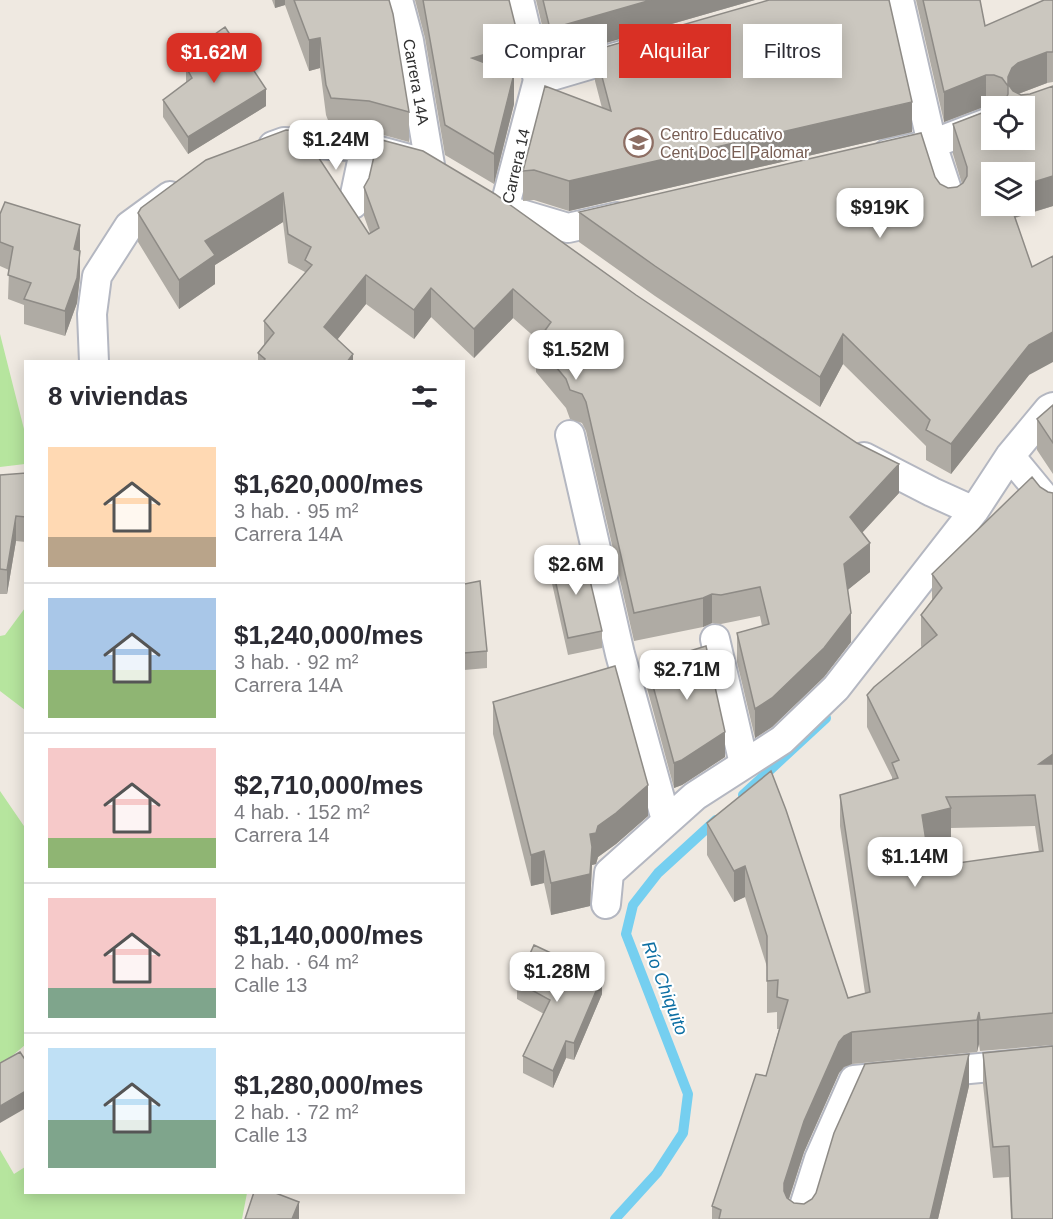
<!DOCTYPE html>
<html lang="es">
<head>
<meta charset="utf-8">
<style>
  body { margin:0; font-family:Arial,sans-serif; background:#f7f7f7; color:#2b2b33; height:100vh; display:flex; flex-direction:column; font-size:22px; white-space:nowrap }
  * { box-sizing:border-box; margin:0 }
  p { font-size:20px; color:#7c7c81 }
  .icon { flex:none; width:33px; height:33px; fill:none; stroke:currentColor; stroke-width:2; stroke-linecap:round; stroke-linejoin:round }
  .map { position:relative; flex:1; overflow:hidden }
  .drawer { position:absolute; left:24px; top:360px; width:441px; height:834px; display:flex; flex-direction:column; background:#fff; border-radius:0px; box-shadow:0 3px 15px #0003 }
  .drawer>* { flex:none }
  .guide { position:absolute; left:483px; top:24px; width:480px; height:54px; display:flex; gap:12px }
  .tools { position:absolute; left:981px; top:96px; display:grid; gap:12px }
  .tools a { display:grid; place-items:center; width:54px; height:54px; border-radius:0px; background:#fff; box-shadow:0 3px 15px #0003; font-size:30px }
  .price { position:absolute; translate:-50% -51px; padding:0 14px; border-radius:12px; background:#fff; color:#222; font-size:20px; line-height:39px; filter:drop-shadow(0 2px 3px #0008) }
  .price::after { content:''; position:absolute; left:50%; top:36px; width:18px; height:14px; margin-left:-9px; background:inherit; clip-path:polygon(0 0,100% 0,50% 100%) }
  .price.active { background:#d93025; color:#fff }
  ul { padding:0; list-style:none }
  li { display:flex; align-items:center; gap:18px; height:150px; padding:0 24px }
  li+li { border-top:2px solid #e1e1e2 }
  li span { display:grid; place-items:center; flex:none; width:168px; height:120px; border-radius:0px; color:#555 }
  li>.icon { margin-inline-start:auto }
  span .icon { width:72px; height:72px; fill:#fffc; stroke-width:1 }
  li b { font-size:26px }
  h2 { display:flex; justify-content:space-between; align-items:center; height:72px; padding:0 24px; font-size:26px }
  .chip { padding:0 21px; border-radius:0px; background:#fff; box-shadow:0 3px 15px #0003; font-size:21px; line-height:54px }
  .chip.active { background:#d93025; color:#fff }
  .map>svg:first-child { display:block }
  .green { fill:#b6e59e }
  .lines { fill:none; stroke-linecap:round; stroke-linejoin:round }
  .stream { stroke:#75cff0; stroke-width:10 }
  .minor-casing { stroke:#b4b7c1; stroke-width:32 }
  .minor { stroke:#fff; stroke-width:28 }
  .wall { fill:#afaba4; fill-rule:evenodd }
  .shaded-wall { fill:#8e8b86 }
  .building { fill:#cbc7bf; stroke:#8e8b86; stroke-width:1.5; fill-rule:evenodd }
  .labels { text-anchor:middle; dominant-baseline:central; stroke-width:4.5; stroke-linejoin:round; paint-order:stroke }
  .street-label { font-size:16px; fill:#2e2e2e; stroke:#fff }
  .education-label { font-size:16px; fill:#785e54; stroke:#fff; text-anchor:start }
  .water-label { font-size:18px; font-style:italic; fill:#0d6fa3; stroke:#fff }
</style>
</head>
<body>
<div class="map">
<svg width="1053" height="1219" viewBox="0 0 1053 1219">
  <rect width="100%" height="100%" fill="#efe9e1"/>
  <path class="green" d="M0,334L25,433V464L0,467Z
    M25,608V710L0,691V636L5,635Z
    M0,791L26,829L25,1045L0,1066Z
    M0,1150L14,1174L25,1167L26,1192L247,1193L242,1219H0Z"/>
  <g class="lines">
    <path class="stream" d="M743,795L826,718
      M615,1219L657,1173L683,1133L688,1094L626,934L633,905L658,873L716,820"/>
    <defs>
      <path id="minor" d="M398,0L409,41L430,165
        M899,0L932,144L951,202
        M538,80L633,52
        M273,146L284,142L365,147L413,160
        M887,154L932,144L992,121
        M353,204L365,147
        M504,209L568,228L617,217
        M504,209L538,80L519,0
        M94,362L92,314L97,276L129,226L170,196
        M570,435L620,654L666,820
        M1010,456L1053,508
        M864,457L932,492L974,511
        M715,639L744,764
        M606,904L609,873L695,796L782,740L836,688L974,511L1010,456L1049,409L1053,407
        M800,1219L819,1159L854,1080L1053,1061"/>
    </defs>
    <use href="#minor" class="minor-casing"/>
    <use href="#minor" class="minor"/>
  </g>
  <path class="wall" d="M272,0H389L409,112V142L369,131L331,128L326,115L320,68L309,71L285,5L275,8Z
    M415,0H509L520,74L514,76V104L494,184L445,155L425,38Z
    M536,0H755L550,59Z
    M916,0H980L985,26L1053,0V82L1047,83L1018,94L1021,95L1030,94L1053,86V206L1015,218L1029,375L951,474L926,460V446L843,364L820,407L655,296L579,242V212L935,177L940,184L948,188L957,187L962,184L953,154V124L998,106L994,105L986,106L944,122Z
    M595,50L912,132L569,211L534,200L523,201V171L602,108L595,81Z
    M188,53L266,106L188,154L163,117V100L186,83V67L188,65Z
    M206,160L369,234L370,233L364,216V187L899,493L862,532L870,572L847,590L851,642L824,677L772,727L755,738L737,662V633L762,626L760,616L721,624L712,623L703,627L634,641L586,431L582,423L570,419L566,408L536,372V343L538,340L513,318L474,358L431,317L414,339L366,304L337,340L353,362H258V353L264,345V321L305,274V272L288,263L283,222L215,265V284L179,309L138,242V213Z
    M0,214L80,250V276L77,303L65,336L24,324V305L8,299L9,270L0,266Z
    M1053,405V474L1037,450V419Z
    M26,473V542L16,541L7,594H0V475Z
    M1040,487L1048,492L1053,493V1045L980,1051L979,1044L977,1052L852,1064L844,1067L839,1073L804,1152L789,1199L794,1203L804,1204L812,1199L969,1086L938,1219H712V1206L766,1076L779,1029H777V1012L767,1013V967L745,897L734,902L707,855V823L771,771L848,998L865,993L840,826V795L892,780V777L867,727V695L922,648L921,646V615L932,600V574ZM1035,826L1039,852L930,867L927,845L951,839V828Z
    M551,561L602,631V648L568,655L551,579Z
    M464,584L487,651V668L464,670Z
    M647,664L725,757L682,785L674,788L647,688Z
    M493,702L648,816L616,844L598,857L596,864L592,865L590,906L551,915L544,883L531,886L493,734Z
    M517,982L602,994L574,1060L566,1058L553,1088L523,1073V1056L544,1014L517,999Z
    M983,1053L1053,1219H1011L1009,1177L993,1178L983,1084Z"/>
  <path class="shaded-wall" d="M275,0H285V5L275,8Z
    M651,0H755L550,59V29Z
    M320,38V68L309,71V40Z
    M520,44V74L514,76V104L494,184V154L472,58Z
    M1047,52V83L1018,94L1008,106V77L1012,68L1018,63Z
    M986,75V106L944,122V92Z
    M266,89V106L188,154V137Z
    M912,102V132L569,211V181Z
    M1053,176V206L1006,220V206H1024V185Z
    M283,193V222L215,265V284L179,309V280L205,241Z
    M80,225V250L74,274V249Z
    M80,251V276L77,303L65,336V311Z
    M366,275V304L324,356V327Z
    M431,288V317L414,339V310Z
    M513,289V318L474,358V329Z
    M1053,332V362L1029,375L951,474V444L1029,345Z
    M843,334V364L820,407V377Z
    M353,354V362H347Z
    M899,464V493L850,546V517Z
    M16,516V541L7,594V570Z
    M870,543V572L844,593V564Z
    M712,594V623L703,627V598Z
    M851,613V642L824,677L772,727L755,738V709Z
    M1053,726V785L1039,764Z
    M725,732V757L682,785L674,788V763Z
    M648,785V816L616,844L598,857L596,864L592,865L590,906L551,915V883L590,834L598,826Z
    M951,808V839L922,847V815Z
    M544,851V883L531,886V855Z
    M745,866V897L734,902V871Z
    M602,977V994L574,1060V1043Z
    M979,1012V1044L977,1052V1020Z
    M852,1032V1064L844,1067L839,1073L804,1152L784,1214V1183L804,1121L839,1042L844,1036Z
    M566,1041V1058L553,1088V1071Z
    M969,1054V1086L938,1219H930Z
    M26,1091V1108L0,1123V1106Z
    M299,1202V1219H292Z"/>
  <path class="building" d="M294,0H389L393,14L409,112L369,101L331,98L326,85L320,38L309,40Z
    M423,0H509L520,44L472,58L514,74L494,154L445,125Z
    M543,0H651L550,29Z
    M769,0H889L912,102L569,181L534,170L523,171L545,86L611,111L595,50Z
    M923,0H980L985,26L1044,0H1053V52H1047L1018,63L1012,68L1008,77V84L1013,91L1021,95L1030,94L1053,86V176L1024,185V172H992V206H1011L1032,267L1053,256V332L1029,345L951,444L926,430L930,420L843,334L820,377L655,266L579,212L921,133L935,177L940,184L948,188L957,187L963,183L967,176V167L953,124L992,109V140H1024V106H997L1005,101L1008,94V86L1002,78L994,75H986L944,92Z
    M225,27L266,89L188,137L163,100L192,78L186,67L193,61L188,53Z
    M286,130L301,131L369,234L379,228L364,187L369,178L378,139L423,151L495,194L636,295L857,443L899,464L850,517L870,543L844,564L851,613L824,648L772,698L755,709L737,633L769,624L760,587L721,595L712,594L703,598L634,613L586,402L582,394L570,390L566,379L536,343L551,322L513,289L474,329L431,288L414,310L366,275L324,327L353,354L347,362H263L265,359L258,353L274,333L264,321L312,265L305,260L311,247L288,234L283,193L205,241L215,255L179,280L138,213L141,208L206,160Z
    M5,202L80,225L74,249L80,251L77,278L65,311L24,299L31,283L8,275L13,247L0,242V214Z
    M1053,405V443L1037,419Z
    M26,473V517L16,516L7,570L0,569V475Z
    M1032,477L1040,487L1048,492L1053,493V754L1039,764H1053V1013L980,1020L979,1012L977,1020L852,1032L844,1036L839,1042L804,1121L784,1183V1191L787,1198L794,1203L804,1204L812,1199L816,1193L834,1133L865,1064L969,1054L930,1219H719L721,1210L712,1206L756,1074L766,1076L788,1000L777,997L778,980L767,981V936L745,866L734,871L707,823L771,771L786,810L848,998L870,992L840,795L898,778L892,763L899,760L867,695L874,687L937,635L921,615L942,588L932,574ZM1035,795L1043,851L930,867L922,815L951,808L946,797Z
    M584,555L602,631L568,638L551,561Z
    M480,581L487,651L464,653V584Z
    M706,646L725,732L682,760L674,763L647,664Z
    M615,666L648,785L616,813L598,826L596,833L590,834L592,847L590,874L551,883L544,851L531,855L493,702Z
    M534,945L602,977L574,1043L566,1041L553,1071L523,1056L550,1000L517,982Z
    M1053,1046V1219H1012L1009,1146L993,1147L983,1053Z
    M20,1052L26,1061V1091L0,1106V1063Z
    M254,1192H273L299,1202L292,1219H245Z"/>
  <defs>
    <symbol id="school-ring" viewBox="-11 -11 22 22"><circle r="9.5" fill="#fff" stroke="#8d6e63" stroke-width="1.5"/><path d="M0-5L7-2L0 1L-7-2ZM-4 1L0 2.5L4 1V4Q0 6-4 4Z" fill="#8d6e63"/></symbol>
  </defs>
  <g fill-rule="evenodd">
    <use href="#school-ring" x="622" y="126" width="33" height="33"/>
  </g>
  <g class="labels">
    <g class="street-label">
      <text transform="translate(416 82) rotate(80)">Carrera 14A</text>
      <text transform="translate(516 166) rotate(-77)">Carrera 14</text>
    </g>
    <g class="education-label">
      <text x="660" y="134">Centro Educativo<tspan x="660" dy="18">Cent Doc El Palomar</tspan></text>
    </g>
    <g class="water-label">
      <text transform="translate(665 988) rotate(69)">Río Chiquito</text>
    </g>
  </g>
</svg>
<div class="tools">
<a><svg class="icon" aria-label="locate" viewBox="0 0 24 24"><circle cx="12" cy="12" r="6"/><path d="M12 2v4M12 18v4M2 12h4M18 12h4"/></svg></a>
<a><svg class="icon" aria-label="layers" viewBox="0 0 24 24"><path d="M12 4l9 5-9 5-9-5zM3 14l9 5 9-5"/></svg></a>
</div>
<b class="price active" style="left:214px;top:84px">$1.62M</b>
<b class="price" style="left:336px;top:171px">$1.24M</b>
<b class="price" style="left:880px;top:239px">$919K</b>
<b class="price" style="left:576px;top:381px">$1.52M</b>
<b class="price" style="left:576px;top:596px">$2.6M</b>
<b class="price" style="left:687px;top:701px">$2.71M</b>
<b class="price" style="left:915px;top:888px">$1.14M</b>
<b class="price" style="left:557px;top:1003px">$1.28M</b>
<div class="guide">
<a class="chip">Comprar</a>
<a class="chip active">Alquilar</a>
<a class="chip">Filtros</a>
</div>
<section class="drawer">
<h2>8 viviendas<svg class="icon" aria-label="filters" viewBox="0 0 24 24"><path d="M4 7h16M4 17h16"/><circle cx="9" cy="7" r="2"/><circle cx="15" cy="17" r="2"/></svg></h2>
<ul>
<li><span style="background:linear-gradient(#ffd9b3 75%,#b9a48a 0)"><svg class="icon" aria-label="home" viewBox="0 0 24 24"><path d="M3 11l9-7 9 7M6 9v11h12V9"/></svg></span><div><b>$1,620,000/mes</b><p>3 hab. · 95 m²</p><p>Carrera 14A</p></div></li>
<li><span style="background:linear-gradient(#a9c7e8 60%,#8fb573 0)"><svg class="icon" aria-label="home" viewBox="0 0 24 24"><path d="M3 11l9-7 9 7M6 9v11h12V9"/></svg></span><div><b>$1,240,000/mes</b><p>3 hab. · 92 m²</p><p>Carrera 14A</p></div></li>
<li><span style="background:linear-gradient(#f6c9c9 75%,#8fb573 0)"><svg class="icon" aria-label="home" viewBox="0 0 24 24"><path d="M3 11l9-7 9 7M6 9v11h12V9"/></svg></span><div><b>$2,710,000/mes</b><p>4 hab. · 152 m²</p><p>Carrera 14</p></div></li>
<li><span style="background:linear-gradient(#f6c9c9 75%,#7fa58c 0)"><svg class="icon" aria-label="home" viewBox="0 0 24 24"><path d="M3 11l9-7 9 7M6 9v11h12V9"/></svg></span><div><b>$1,140,000/mes</b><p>2 hab. · 64 m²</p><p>Calle 13</p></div></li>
<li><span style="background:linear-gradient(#bfe0f5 60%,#7fa58c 0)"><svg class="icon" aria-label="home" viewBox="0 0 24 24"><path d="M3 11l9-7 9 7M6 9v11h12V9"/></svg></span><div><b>$1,280,000/mes</b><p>2 hab. · 72 m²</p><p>Calle 13</p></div></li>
</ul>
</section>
</div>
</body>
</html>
